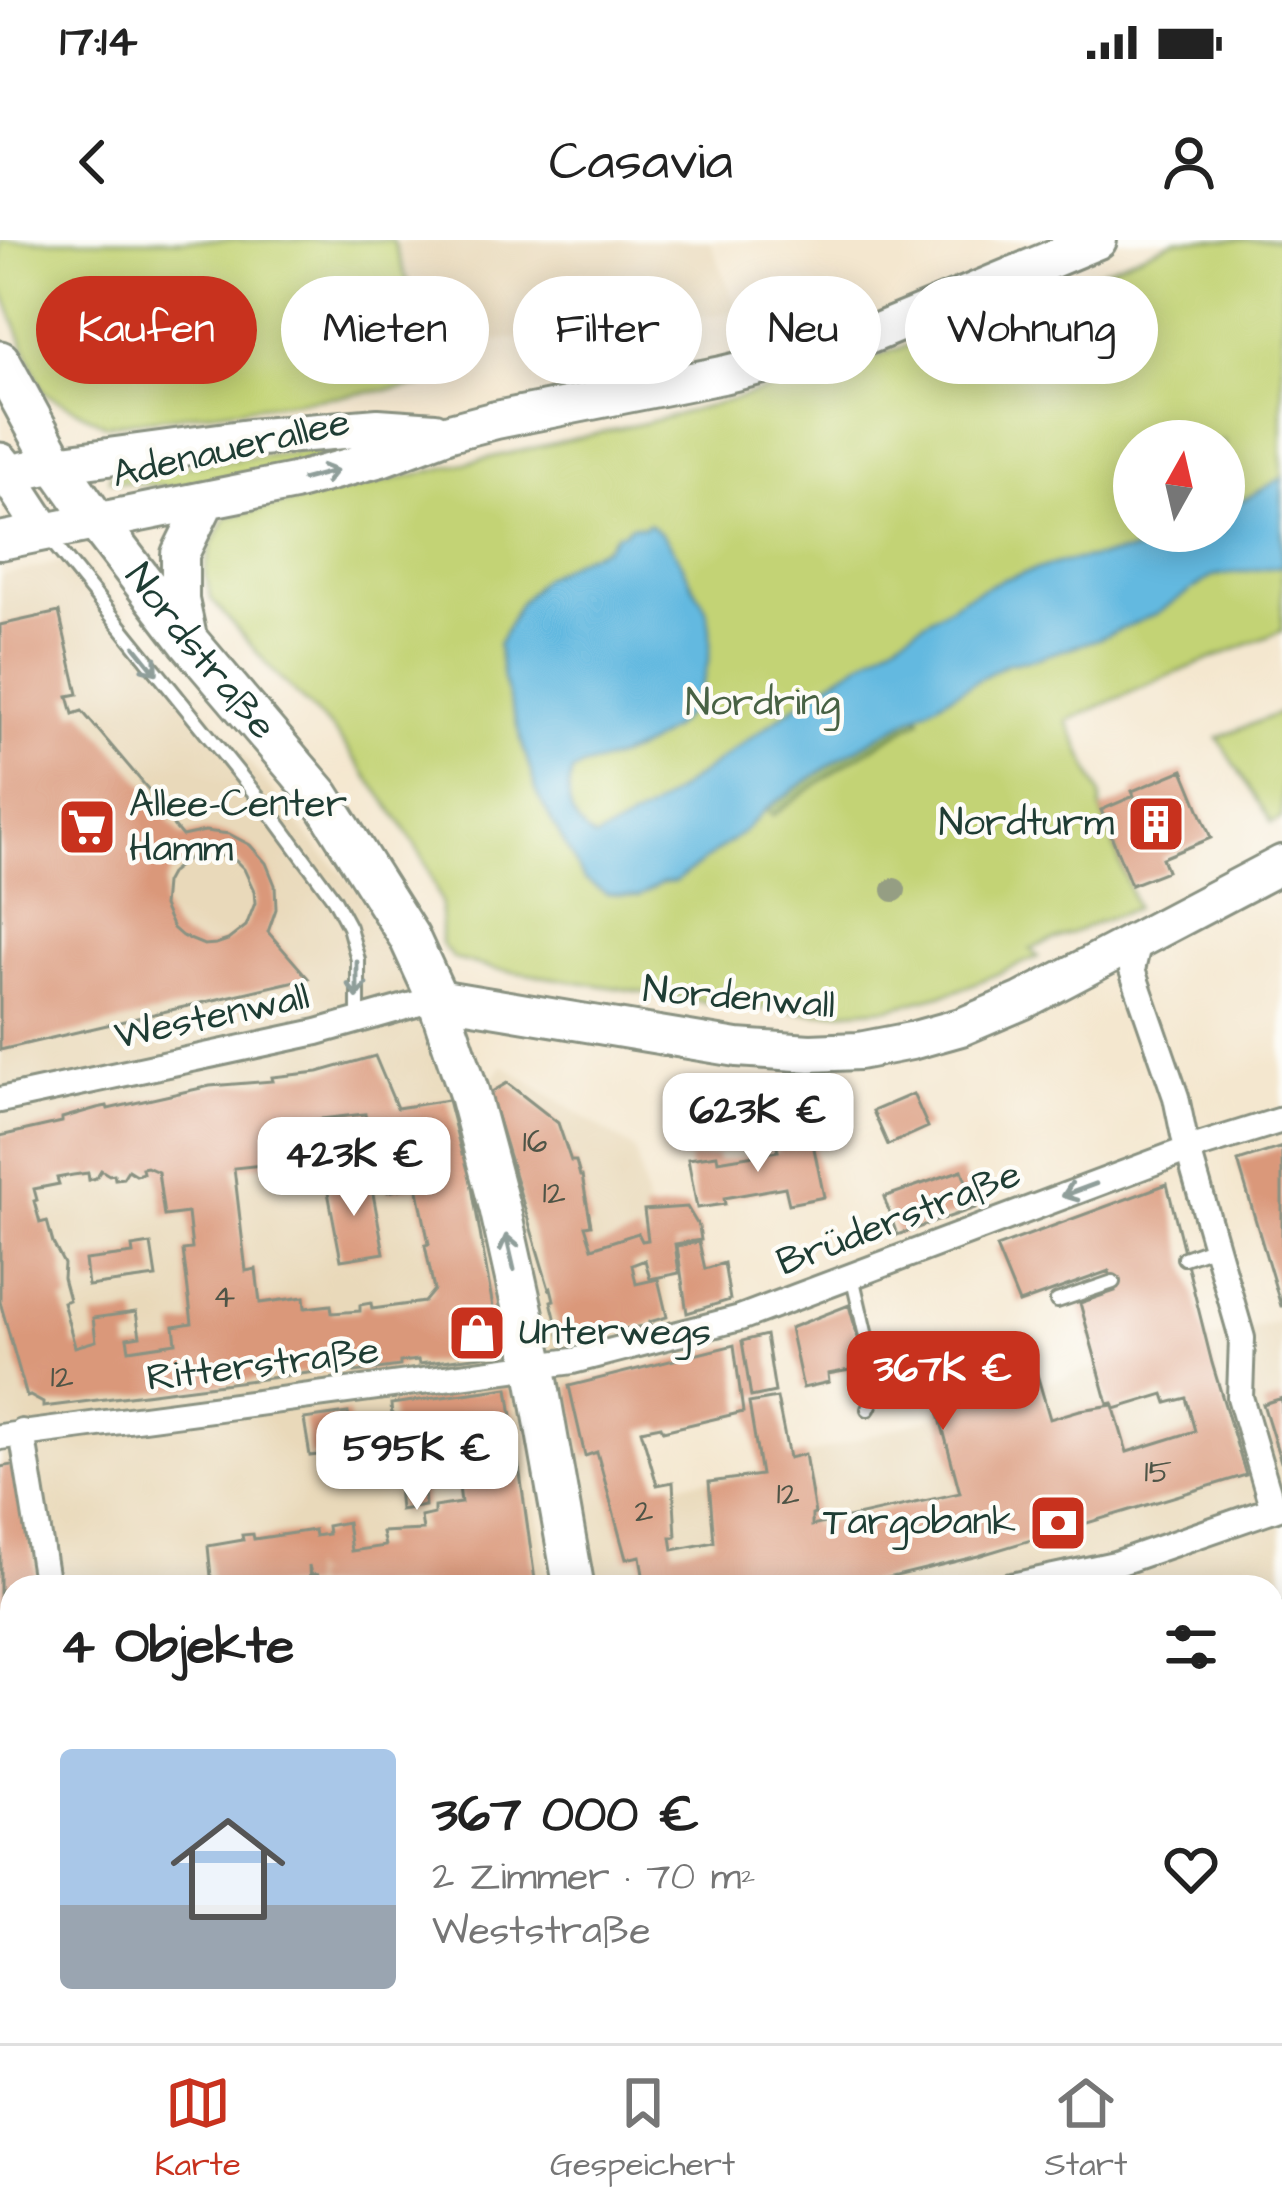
<!DOCTYPE html>
<html lang="de">
<head>
<meta charset="utf-8">
<style>
  body { margin:0; font-family:"Architects Daughter",sans-serif; background:#f6f6f6; color:#222; height:100vh; display:flex; flex-direction:column; font-size:45px; white-space:nowrap }
  * { box-sizing:border-box; margin:0 }
  p { font-size:39px; color:#767676 }
  .icon { flex:none; width:66px; height:66px; fill:none; stroke:currentColor; stroke-width:2; stroke-linecap:round; stroke-linejoin:round }
  .map { position:relative; flex:1; overflow:hidden }
  .panel { position:absolute; left:0px; top:1335px; width:1284px; height:468px; display:flex; flex-direction:column; background:#fff; border-radius:36px 36px 0 0; box-shadow:0 6px 30px #0003 }
  .panel>* { flex:none }
  .banner { position:absolute; left:36px; top:36px; width:1212px; height:108px; display:flex; gap:24px }
  .needle { width:78px; rotate:8deg }
  .controls { position:absolute; left:1113px; top:180px; display:grid; gap:24px }
  .controls a { display:grid; place-items:center; width:132px; height:132px; border-radius:50%; background:#fff; box-shadow:0 6px 30px #0003; font-size:60px }
  .price { position:absolute; translate:-50% -102px; padding:0 27px; border-radius:24px; background:#fff; color:#222; font-size:39px; line-height:78px; filter:drop-shadow(0 3px 6px #0008) }
  .price::after { content:''; position:absolute; left:50%; top:72px; width:36px; height:27px; margin-left:-18px; background:inherit; clip-path:polygon(0 0,100% 0,50% 100%) }
  .price.selected { background:#c8321e; color:#fff }
  ul { padding:0; list-style:none }
  li { display:flex; align-items:center; gap:36px; height:300px; padding:0 60px }
  li span { display:grid; place-items:center; flex:none; width:336px; height:240px; border-radius:12px; color:#555 }
  li>.icon { margin-inline-start:auto }
  span .icon { width:144px; height:144px; fill:#fffc; stroke-width:1 }
  li b { font-size:51px }
  h2 { display:flex; justify-content:space-between; align-items:center; height:144px; padding:0 60px; font-size:51px }
  .tag { padding:0 42px; border-radius:54px; background:#fff; box-shadow:0 6px 30px #0003; font-size:42px; line-height:108px }
  .tag.selected { background:#c8321e; color:#fff }
  .status { display:flex; justify-content:space-between; align-items:center; height:84px; padding:0 60px; background:#fff; direction:ltr }
  .status svg { height:33px; fill:currentColor }
  header { display:flex; justify-content:space-between; align-items:center; height:156px; padding:0 60px; background:#fff; font-size:54px; font-weight:600 }
  .dock { display:flex; justify-content:space-around; align-items:center; height:168px; border-top:3px solid #e0e0e0; background:#fff; font-size:33px; color:#767676 }
  .dock a { display:grid; justify-items:center; gap:6px }
  .dock .selected { color:#c8321e }
  .map>svg:first-child { display:block }
  .built { fill:#e9d9ba }
  .green { fill:#c3d375; stroke:#718854; stroke-width:3; fill-rule:evenodd }
  .forest { fill:#9ab566; stroke:#5c794d; stroke-width:3 }
  .water { fill:#63b9e0; stroke:#417b8a; stroke-width:3 }
  .building { fill:#da987a; fill-rule:evenodd }
  .lines { fill:none; stroke-linecap:round; stroke-linejoin:round }
  .lane-casing { stroke:#8a9282; stroke-width:18 }
  .street-casing { stroke:#8a9282; stroke-width:30 }
  .secondary-casing { stroke:#8a9282; stroke-width:42 }
  .primary-casing { stroke:#8a9282; stroke-width:45 }
  .lane { stroke:#fff; stroke-width:12 }
  .street { stroke:#fff; stroke-width:24 }
  .secondary { stroke:#fff; stroke-width:36 }
  .primary { stroke:#fff; stroke-width:39 }
  .tree { fill:#959e83 }
  .oneway { stroke:#8f9e9a }
  .labels { text-anchor:middle; dominant-baseline:central; stroke-width:9; stroke-linejoin:round; paint-order:stroke }
  .number-label { font-size:33px; fill:#4e5446 }
  .street-label { font-size:39px; fill:#1f3d34; stroke:#fdfcf7 }
  .park-label { font-size:39px; fill:#486244; stroke:#fdfcf7 }
  .poi-label { font-size:39px; fill:#1f3d34; stroke:#fdfcf7; text-anchor:start }
</style>
</head>
<body>
<div class="status"><b>17:14</b><svg viewBox="0 0 49 12"><path d="M0 12V9h3v3zM5 12V6h3v6zM10 12V3h3v9zM15 12V0h3v12zM26 1h20v11H26zM47 4h2v5h-2z"/></svg></div>
<header><svg class="icon" aria-label="back" viewBox="0 0 24 24"><path d="M15 5l-7 7 7 7"/></svg>Casavia<svg class="icon" aria-label="person" viewBox="0 0 24 24"><circle cx="12" cy="8" r="4"/><path d="M4 21q1-7 8-7t8 7"/></svg></header>
<div class="map">
<svg width="1282" height="1803" viewBox="0 0 1282 1803">
  <rect width="100%" height="100%" fill="#fdfcf7"/>
  <filter id="ink" filterUnits="userSpaceOnUse"><feTurbulence type="fractalNoise" baseFrequency=".00833" numOctaves="2"/><feDisplacementMap in="SourceGraphic" scale="24" xChannelSelector="R" yChannelSelector="G"/><feConvolveMatrix kernelMatrix="1 2 1 2 8 2 1 2 1" color-interpolation-filters="sRGB"/></filter>
  <filter id="wash" filterUnits="userSpaceOnUse"><feTurbulence type="fractalNoise" baseFrequency=".004" numOctaves="4" result="noise"/><feDisplacementMap in="SourceGraphic" scale="48" xChannelSelector="R" yChannelSelector="G"/><feGaussianBlur stdDeviation="2.7" result="paint"/><feColorMatrix in="noise" values="0 0 0 0 0 0 0 0 0 0 0 0 0 0 0 0 0 1.4 0 .05"/><feComposite in="paint" operator="in"/></filter>
  <g filter="url(#wash)">
    <rect width="100%" height="100%" fill="#f4e7cf"/>
    <path class="built" d="M393,0H710L738,71L644,87L430,107Z
      M78,318L231,500L322,613L360,652L396,714L455,854L502,1036L549,1347H12V1791H265L186,1803H0V336Z
      M503,825L635,910L674,1082L550,1113L485,849Z
      M1282,1081V1803H1185L1183,1791H1272V1347H590L555,1138L575,1132L595,1216L639,1207L650,1249L750,1232L1085,1131Z"/>
    <path class="green" d="M0,0H393L430,107L421,146L105,185L43,152L0,45Z
      M1176,0H1282V391L1163,438L1067,481L1101,555V570L1136,668L1030,709L1038,717L956,751L890,768L818,773L725,765L495,729L454,719L441,704V662L423,618L399,579L333,490L274,432L211,359L205,330L212,304L226,277L649,182L810,139L971,84ZM1134,201H1224V291H1134Z
      M377,202L378,208L198,245L170,248L110,240V235Z
      M1282,472V578L1272,583L1218,498Z"/>
    <path class="forest" d="M917,473L921,479L847,523L772,576L767,568L842,517Z"/>
    <path class="water" d="M1282,238V326L1213,336L1156,374L1098,399L1034,419L1008,423L842,517L767,568L742,593L675,642L662,643L639,656L607,654L584,639L538,556L503,439L498,405L519,364L543,338L581,317L605,308L617,293L624,292L631,285L644,287L648,283C669,297 680,319 691,342C695,350 701,358 705,366C719,404 704,461 673,487C656,501 637,511 616,518C600,523 587,523 572,532C564,562 569,580 595,599L650,570L819,449L961,359L1001,340L1058,323L1142,310L1187,291H1224V271Z"/>
    <g id="blocks">
      <path class="building" d="M59,372L78,454L68,456L73,474L82,471L170,575L167,578L182,596L205,591L229,594L250,605L266,623L275,645L276,669L268,692L308,738L0,810V385ZM201,613H213L236,621L244,629L254,651L255,663L246,686L228,700L216,704L204,705L182,696L173,688L163,666L165,643L171,632L190,617Z
        M1183,530L1211,598L1162,618L1167,631L1131,645L1101,570L1134,556L1132,551Z
        M375,816L397,868L448,860L462,914L466,913L498,1096L499,1101L489,1115L419,1124L418,1120L400,1122V1126L355,1132V1127L43,1167V1163L30,1156L27,1157L0,1062V896L62,882V878L97,868L107,866L108,869L210,846L273,841L272,837L318,832ZM365,874L371,909L410,902L413,923L384,930L388,952L417,946L429,1004L425,1005L434,1050L424,1062L372,1069L371,1063L360,1065V1071L332,1073L331,1065L305,1068L304,1057L260,1063L256,1029L246,1031L234,928L282,923L277,884ZM147,927L158,932L164,976L188,973L192,1009L183,1010L192,1083L174,1086L176,1103L129,1110L127,1098L140,1096L136,1072L93,1078L96,1101L75,1107L63,1062L69,1060L63,1038L64,1024L53,1003L47,981L40,983L34,961L37,960L34,949L59,944L57,938L73,935L88,933L89,940L96,938L101,930L109,935L114,934L115,939L123,938L128,930L136,935L143,933L142,928Z
        M507,843L558,883L571,921H576L580,936H582L591,985L585,986L592,1008L638,993L642,1001L648,1000L644,970L687,967L699,987L701,1000L675,1004L679,1033L650,1039L645,1020L632,1025L636,1044L658,1039L667,1077L649,1082L650,1085L598,1093L599,1096L581,1101L580,1097L561,1102L551,1061L554,1060L551,1048L549,1049L490,853Z
        M913,854L928,887L888,905L873,871Z
        M812,899L824,957L789,964L785,947L724,958L725,964L697,968L688,919L717,915L718,921L778,911L777,906Z
        M1282,907V1066H1281L1238,921Z
        M962,930L975,968L897,995L884,957Z
        M341,932L344,949L371,943L384,1013L341,1020L325,936Z
        M1167,944L1212,1123L1246,1235L978,1316L851,1347H645L640,1316L626,1319L597,1212L585,1216L569,1146L734,1105L743,1172L663,1191L661,1186L641,1190L657,1245L673,1242L676,1297H671L673,1310L714,1302L709,1242L761,1235L749,1163L777,1158L789,1218L805,1214L815,1274L812,1275V1286L960,1253L937,1167L999,1149L992,1124L1031,1114L1050,1179L1080,1170L1113,1165L1127,1212L1195,1191L1186,1158L1167,1163L1164,1154L1115,1169L1113,1163L1108,1164L1080,1063L1115,1051L1109,1031L1019,1063L996,1007Z
        M699,1002L705,1029L724,1023L730,1060L687,1073L677,1006Z
        M151,1004L156,1037L88,1046L85,1020L133,1014L132,1007Z
        M849,1065L866,1127L828,1134L829,1142L803,1148L790,1088Z
        M766,1095L775,1152L751,1157L742,1101Z
        M508,1148L536,1347H312L311,1336L319,1335L311,1334L309,1325L310,1347H212L208,1306L243,1300L242,1295L253,1294L254,1299L314,1290L315,1296L328,1294L327,1286L347,1282L351,1311L385,1306L382,1292L423,1290L421,1277L434,1274V1267L461,1263L459,1246L424,1250L425,1266L400,1270L391,1164ZM474,1200L451,1204L454,1220L420,1224V1220H416L414,1207L432,1205L434,1216L450,1214L449,1203Z
        M1282,1158V1222H1281L1263,1164Z
        M348,1173L355,1228L344,1229L345,1233L321,1237L319,1222L334,1220L333,1213L310,1216L304,1179Z
        M18,1224L38,1347H12V1493L0,1494V1227Z
        M1282,1362V1420L1272,1422V1363Z
        M12,1562V1689H6V1697L0,1698V1563Z
        M1282,1644V1773L1272,1774V1646Z
        M44,1791H97L98,1803H22V1795L30,1794L35,1798L44,1797Z
        M112,1791H264V1794L202,1803H114Z
        M697,1791H751L752,1798L728,1803H700Z
        M1193,1791H1259L1260,1803H1195Z"/>
    </g>
  </g>
  <g filter="url(#ink)">
    <use href="#blocks" fill-opacity="0" stroke="#8a9282" stroke-width="3"/>
    <g class="lines">
      <defs>
        <path id="lane" d="M50,299L273,576L334,659L349,687L358,720V781
          M1184,1018L1215,1007
          M852,1036L878,1148L868,1169
          M1057,1061L1113,1042
          M452,1803V1791"/>
        <path id="street" d="M1140,697L1132,730L1176,857L1184,896L1242,1098L1240,1157L1273,1269
          M0,860L317,792L437,758
          M22,1192L47,1347
          M0,1197L573,1121L740,1078L1189,909L1282,880
          M1007,1347L1115,1324L1282,1266
          M0,1528L12,1527
          M104,1791L105,1803
          M1154,1791L1156,1803
          M371,1803L439,1791"/>
        <path id="secondary" d="M45,292L7,234L56,224L249,198L378,187L435,191
          M0,301L294,242L381,218L450,192L496,180L722,135L809,114L870,95L1098,0
          M189,402L180,360V314L206,261
          M437,758L737,808L810,813L859,811L911,801L961,787L1022,761L1282,624
          M1272,1600L1282,1597"/>
        <g id="primary">
          <path id="s1" d="M0,121L56,224L97,282L189,402L320,556L409,697L437,758L469,853L500,969L535,1126L574,1347"/>
          <path d="M0,223L7,234L0,235"/>
          <path d="M639,1791V1803"/>
        </g>
      </defs>
      <use href="#lane" class="lane-casing"/>
      <use href="#street" class="street-casing"/>
      <use href="#secondary" class="secondary-casing"/>
      <use href="#primary" class="primary-casing"/>
      <use href="#lane" class="lane"/>
      <use href="#street" class="street"/>
      <use href="#secondary" class="secondary"/>
      <use href="#primary" class="primary"/>
    </g>
    <circle class="tree" cx="894" cy="650" r="12"/>
    <defs><path id="oneway-shaft" d="M-6 0H5M1.5-3L5.5 0L1.5 3" fill="none" stroke-width="1.6" stroke-linecap="round" stroke-linejoin="round" transform="scale(3)"/></defs>
    <g class="oneway">
      <use href="#oneway-shaft" transform="translate(320 235) rotate(-15)"/>
      <use href="#oneway-shaft" transform="translate(146 420) rotate(51)"/>
      <use href="#oneway-shaft" transform="translate(357 740) rotate(90)"/>
      <use href="#oneway-shaft" transform="translate(1079 950) rotate(160)"/>
      <use href="#oneway-shaft" transform="translate(510 1012) rotate(-103)"/>
    </g>
  </g>
  <defs>
    <symbol id="building-square" viewBox="-11 -11 22 22"><rect x="-9" y="-9" width="18" height="18" rx="4" fill="#c8321e" stroke="#fdfcf7"/><path d="M-4-6H4V6H1V3H-1V6H-4ZM-2.5-4.3h1.7v1.8h-1.7ZM.8-4.3h1.7v1.8H.8ZM-2.5-1h1.7V.8h-1.7ZM.8-1h1.7V.8H.8Z" fill="#fff"/></symbol>
    <symbol id="supermarket-square" viewBox="-11 -11 22 22"><rect x="-9" y="-9" width="18" height="18" rx="4" fill="#c8321e" stroke="#fdfcf7"/><path d="M-6-5.5h2.5l.6 2H6L4.5 2H-2.5L-4.4-4H-6ZM-1.5 3.2a1.3 1.3 0 1 0 .1 0ZM3 3.2a1.3 1.3 0 1 0 .1 0Z" fill="#fff"/></symbol>
    <symbol id="shop-square" viewBox="-11 -11 22 22"><rect x="-9" y="-9" width="18" height="18" rx="4" fill="#c8321e" stroke="#fdfcf7"/><path d="M-5-2.5h2.3a2.7 3.5 0 0 1 5.4 0H5L5.5 6h-11ZM-1.5-2.5h3a1.5 2.3 0 0 0-3 0Z" fill="#fff"/></symbol>
    <symbol id="bank-square" viewBox="-11 -11 22 22"><rect x="-9" y="-9" width="18" height="18" rx="4" fill="#c8321e" stroke="#fdfcf7"/><path d="M-6-4H6V4H-6ZM0-2.3a2.3 2.3 0 1 0 0 4.6a2.3 2.3 0 1 0 0-4.6Z" fill="#fff"/></symbol>
  </defs>
  <g fill-rule="evenodd">
    <use href="#building-square" x="1123" y="551" width="66" height="66"/>
    <use href="#supermarket-square" x="54" y="554" width="66" height="66"/>
    <use href="#shop-square" x="444" y="1060" width="66" height="66"/>
    <use href="#bank-square" x="1025" y="1250" width="66" height="66"/>
  </g>
  <g class="labels">
    <g class="number-label">
      <text x="535" y="902">16</text>
      <text x="554" y="953">12</text>
      <text x="224" y="1057">4</text>
      <text x="62" y="1137">12</text>
      <text x="1158" y="1232">15</text>
      <text x="788" y="1254">12</text>
      <text x="644" y="1271">2</text>
    </g>
    <g class="street-label">
      <text transform="translate(231 209) rotate(-13)">Adenauerallee</text>
      <text stroke="none"><textPath href="#s1" startOffset="354">Nordstraße</textPath></text>
      <text transform="translate(739 758) rotate(5)">Nordenwall</text>
      <text transform="translate(212 777) rotate(-12)">Westenwall</text>
      <text transform="translate(899 979) rotate(-21)">Brüderstraße</text>
      <text transform="translate(263 1125) rotate(-7)">Ritterstraße</text>
    </g>
    <g class="park-label">
      <text x="763" y="464">Nordring</text>
    </g>
    <g class="poi-label">
      <text x="129" y="565">Allee-Center<tspan x="129" dy="45">Hamm</tspan></text>
      <text x="1114" y="584" text-anchor="end">Nordturm</text>
      <text x="519" y="1093">Unterwegs</text>
      <text x="1016" y="1283" text-anchor="end">Targobank</text>
    </g>
  </g>
</svg>
<div class="controls">
<a><svg class="needle" viewBox="-14 -14 28 28"><path d="M0-13l5 13h-10z" fill="#e53935"/><path d="M0 13l5-13h-10z" fill="#767676"/></svg></a>
</div>
<b class="price" style="left:758px;top:935px">623K €</b>
<b class="price" style="left:354px;top:979px">423K €</b>
<b class="price selected" style="left:943px;top:1193px">367K €</b>
<b class="price" style="left:417px;top:1273px">595K €</b>
<div class="banner">
<a class="tag selected">Kaufen</a>
<a class="tag">Mieten</a>
<a class="tag">Filter</a>
<a class="tag">Neu</a>
<a class="tag">Wohnung</a>
</div>
<section class="panel">
<h2>4 Objekte<svg class="icon" aria-label="filters" viewBox="0 0 24 24"><path d="M4 7h16M4 17h16"/><circle cx="9" cy="7" r="2"/><circle cx="15" cy="17" r="2"/></svg></h2>
<ul>
<li><span style="background:linear-gradient(#a9c7e8 65%,#9aa5b1 0)"><svg class="icon" aria-label="home" viewBox="0 0 24 24"><path d="M3 11l9-7 9 7M6 9v11h12V9"/></svg></span><div><b>367 000 €</b><p>2 Zimmer · 70 m²</p><p>Weststraße</p></div><svg class="icon" aria-label="heart" viewBox="0 0 24 24"><path d="M12 20l-8-8c-3-5 5-10 8-4 3-6 11-1 8 4z"/></svg></li>
</ul>
</section>
</div>
<nav class="dock">
<a class="selected"><svg class="icon" aria-label="map" viewBox="0 0 24 24"><path d="M3 6l6-2 6 2 6-2v14l-6 2-6-2-6 2zM9 4v14M15 6v14"/></svg>Karte</a>
<a><svg class="icon" aria-label="saved" viewBox="0 0 24 24"><path d="M7 4h10v16l-5-4-5 4z"/></svg>Gespeichert</a>
<a><svg class="icon" aria-label="home" viewBox="0 0 24 24"><path d="M3 11l9-7 9 7M6 9v11h12V9"/></svg>Start</a>
</nav>
</body>
</html>
